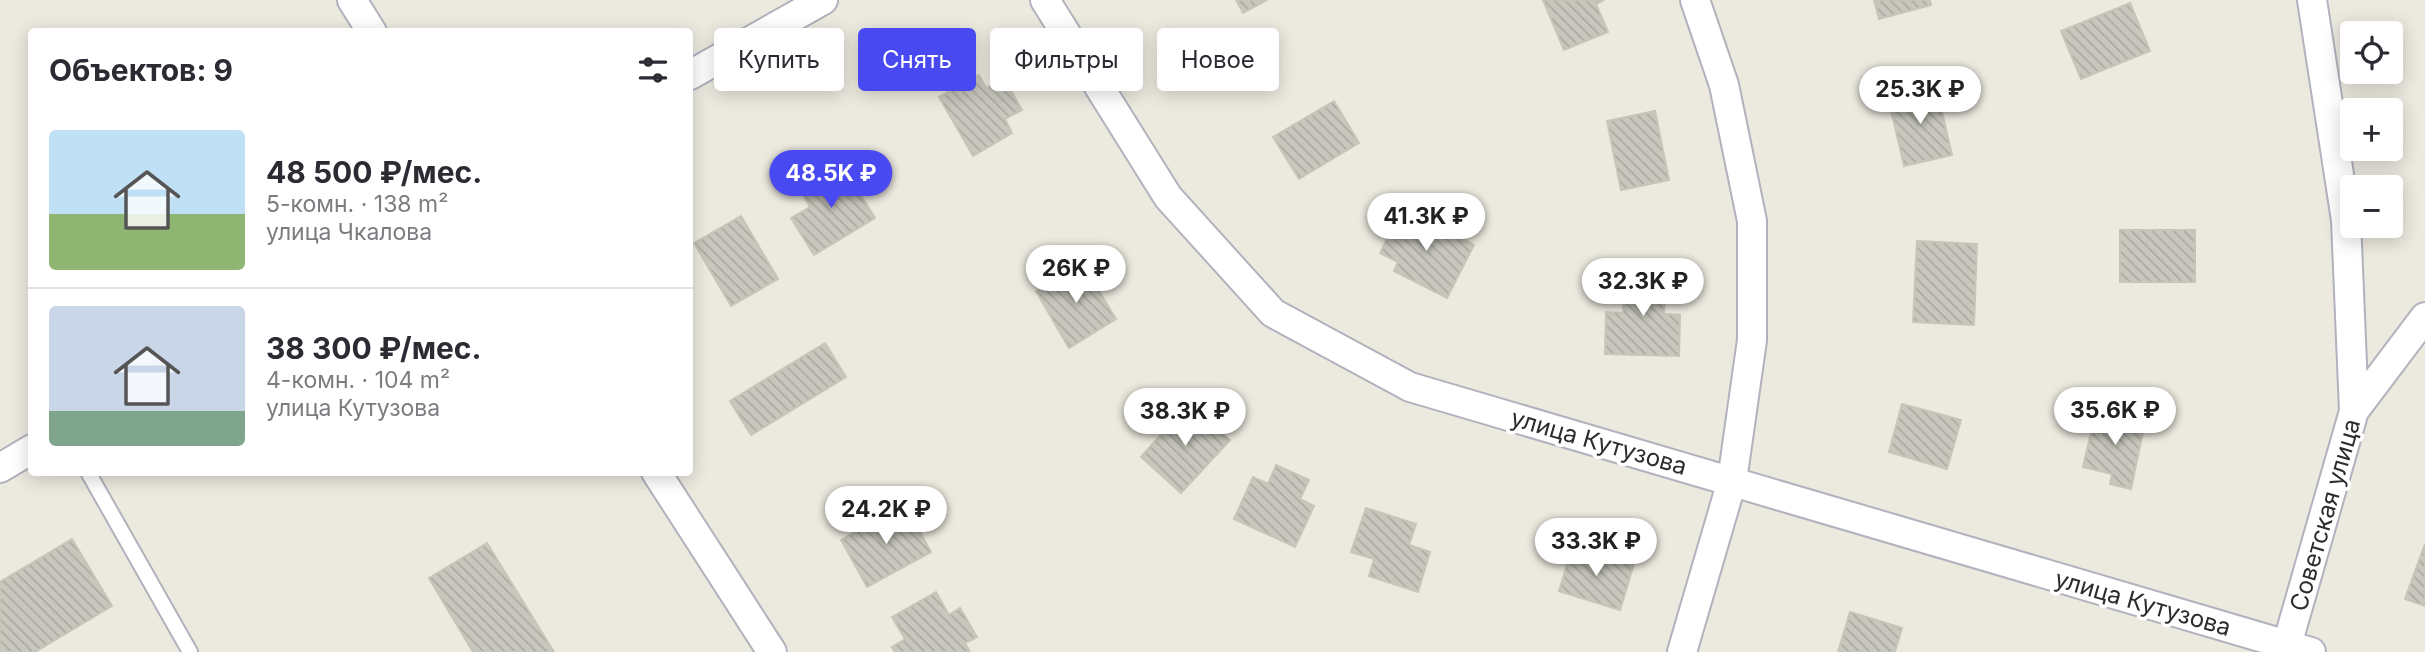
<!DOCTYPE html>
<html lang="ru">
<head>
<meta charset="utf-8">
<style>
  body { margin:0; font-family:Inter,sans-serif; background:#f2f2f3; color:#2b2b33; height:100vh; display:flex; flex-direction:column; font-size:26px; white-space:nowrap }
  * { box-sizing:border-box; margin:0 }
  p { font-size:23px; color:#7c7c81 }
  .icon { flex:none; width:38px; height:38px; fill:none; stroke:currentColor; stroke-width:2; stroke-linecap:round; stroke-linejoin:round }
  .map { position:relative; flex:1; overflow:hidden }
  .side { position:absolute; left:28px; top:28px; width:665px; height:448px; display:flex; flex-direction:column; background:#fff; border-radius:7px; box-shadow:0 4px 18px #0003 }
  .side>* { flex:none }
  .hud { position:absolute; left:714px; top:28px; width:665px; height:63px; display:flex; gap:14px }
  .fabs { position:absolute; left:2340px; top:21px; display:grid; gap:14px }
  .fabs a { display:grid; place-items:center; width:63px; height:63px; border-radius:7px; background:#fff; box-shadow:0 4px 18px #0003; font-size:35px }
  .price { position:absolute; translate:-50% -60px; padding:0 16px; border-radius:24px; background:#fff; color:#222; font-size:23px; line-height:46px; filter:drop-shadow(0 2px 4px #0008) }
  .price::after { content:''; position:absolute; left:50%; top:42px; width:21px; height:16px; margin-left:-10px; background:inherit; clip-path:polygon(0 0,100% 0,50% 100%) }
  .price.current { background:#4849f0; color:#fff }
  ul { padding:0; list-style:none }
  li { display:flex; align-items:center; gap:21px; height:175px; padding:0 21px }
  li+li { border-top:2px solid #e1e1e2 }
  li span { display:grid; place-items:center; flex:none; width:196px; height:140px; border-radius:7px; color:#555 }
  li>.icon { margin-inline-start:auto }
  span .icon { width:84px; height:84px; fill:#fffc; stroke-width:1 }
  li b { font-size:30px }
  h2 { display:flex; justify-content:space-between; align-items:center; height:84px; padding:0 21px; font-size:30px }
  .pill { padding:0 24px; border-radius:7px; background:#fff; box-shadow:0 4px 18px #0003; font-size:24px; line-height:63px }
  .pill.current { background:#4849f0; color:#fff }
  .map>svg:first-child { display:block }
  .building { fill:url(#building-back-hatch); stroke:#c8c5b8; stroke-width:2 }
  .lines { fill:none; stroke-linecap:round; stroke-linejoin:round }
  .service-casing { stroke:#b2b2be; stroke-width:18 }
  .minor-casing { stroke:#b2b2be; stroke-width:32 }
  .service { stroke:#fff; stroke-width:14 }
  .minor { stroke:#fff; stroke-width:28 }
  .labels { text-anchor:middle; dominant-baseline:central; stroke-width:7; stroke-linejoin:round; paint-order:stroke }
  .street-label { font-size:24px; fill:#2c2c2c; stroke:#fff }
</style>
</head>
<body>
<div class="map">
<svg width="2425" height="652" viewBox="0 0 2425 652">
  <defs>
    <pattern id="building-back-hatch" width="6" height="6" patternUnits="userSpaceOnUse" patternTransform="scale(1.75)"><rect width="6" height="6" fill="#c8c7bd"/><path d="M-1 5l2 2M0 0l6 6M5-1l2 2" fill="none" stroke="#acaba3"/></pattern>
  </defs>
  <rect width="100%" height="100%" fill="#ece9df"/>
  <path class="building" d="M1236,0H1267L1243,13Z
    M1543,0H1604L1596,4L1608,32L1564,50Z
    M1874,0H1930L1931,5L1879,19Z
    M2130,3L2150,51L2081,79L2061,31Z
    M979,75L986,88L1004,78L1022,110L1005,119L1012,133L973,156L939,97Z
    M1936,86L1952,155L1904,166L1888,97Z
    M1334,101L1359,143L1299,179L1273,137Z
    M1655,111L1669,180L1621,190L1607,121Z
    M841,163L875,218L814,255L791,218L810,207L799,188Z
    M1402,208L1474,245L1447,298L1394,271L1398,262L1380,253Z
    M741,216L778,279L731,306L694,243Z
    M2120,230H2195V282H2120Z
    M1917,241L1977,244L1974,325L1913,322Z
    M1082,263L1116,319L1069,348L1036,291Z
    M1625,267L1666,268L1664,314L1680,315L1679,356L1605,354L1606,312L1623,313Z
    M825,343L846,377L751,435L730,401Z
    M1189,403L1230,440L1181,493L1141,457Z
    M1902,404L1961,420L1947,469L1889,452Z
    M2096,411L2145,422L2131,489L2110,484L2112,474L2083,467Z
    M1276,465L1309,480L1300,499L1314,506L1295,547L1234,519L1253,477L1268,484Z
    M905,505L931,552L867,587L841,540Z
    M1366,508L1416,524L1409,545L1430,552L1418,592L1369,576L1374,559L1351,552Z
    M72,539L112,606L35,652H0V582Z
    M487,543L533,618L554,652H473L429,578Z
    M2425,544V606L2405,599Z
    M1573,545L1634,564L1620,610L1559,591Z
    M936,592L949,615L960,608L977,637L965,643L970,652H895L892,647L905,639L892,617Z
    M1850,612L1902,628L1895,652H1838Z"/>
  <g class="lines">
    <defs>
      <path id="service" d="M88,472L190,652"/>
      <path id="minor" d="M352,0L372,32
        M1045,0L1168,197L1273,313L1410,387L2311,652
        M2312,0L2346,220L2354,411
        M690,75L823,0
        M0,468L32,449
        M656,472L772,652
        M1682,652L1732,481L1752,340V221L1724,85L1695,0
        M2285,652L2354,411L2425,317"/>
    </defs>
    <use href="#service" class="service-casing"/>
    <use href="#minor" class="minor-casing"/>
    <use href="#service" class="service"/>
    <use href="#minor" class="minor"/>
  </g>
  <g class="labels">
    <g class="street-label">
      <text transform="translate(1599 442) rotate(16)">улица Кутузова</text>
      <text transform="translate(2325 515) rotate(-74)">Советская улица</text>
      <text transform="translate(2143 603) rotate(16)">улица Кутузова</text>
    </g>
  </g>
</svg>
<div class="fabs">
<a><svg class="icon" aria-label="locate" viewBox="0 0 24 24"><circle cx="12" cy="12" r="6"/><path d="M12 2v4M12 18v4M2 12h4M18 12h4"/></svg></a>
<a>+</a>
<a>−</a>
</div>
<b class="price" style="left:1920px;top:126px">25.3K ₽</b>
<b class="price current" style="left:831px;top:210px">48.5K ₽</b>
<b class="price" style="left:1426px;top:253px">41.3K ₽</b>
<b class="price" style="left:1076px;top:305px">26K ₽</b>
<b class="price" style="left:1643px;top:318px">32.3K ₽</b>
<b class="price" style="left:2115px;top:447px">35.6K ₽</b>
<b class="price" style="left:1185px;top:448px">38.3K ₽</b>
<b class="price" style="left:886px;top:546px">24.2K ₽</b>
<b class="price" style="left:1596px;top:578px">33.3K ₽</b>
<div class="hud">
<a class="pill">Купить</a>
<a class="pill current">Снять</a>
<a class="pill">Фильтры</a>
<a class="pill">Новое</a>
</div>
<section class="side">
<h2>Объектов: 9<svg class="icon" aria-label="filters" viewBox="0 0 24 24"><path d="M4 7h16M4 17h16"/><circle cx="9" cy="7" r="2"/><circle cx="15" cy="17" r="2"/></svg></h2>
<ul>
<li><span style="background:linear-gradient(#bfe0f5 60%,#8fb573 0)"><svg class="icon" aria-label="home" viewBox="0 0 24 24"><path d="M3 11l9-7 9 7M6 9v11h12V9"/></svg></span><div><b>48 500 ₽/мес.</b><p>5-комн. · 138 m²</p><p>улица Чкалова</p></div></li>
<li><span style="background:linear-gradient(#c9d6e8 75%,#7fa58c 0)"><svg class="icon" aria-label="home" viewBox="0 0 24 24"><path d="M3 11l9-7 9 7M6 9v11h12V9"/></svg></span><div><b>38 300 ₽/мес.</b><p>4-комн. · 104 m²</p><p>улица Кутузова</p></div></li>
</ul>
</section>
</div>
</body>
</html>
